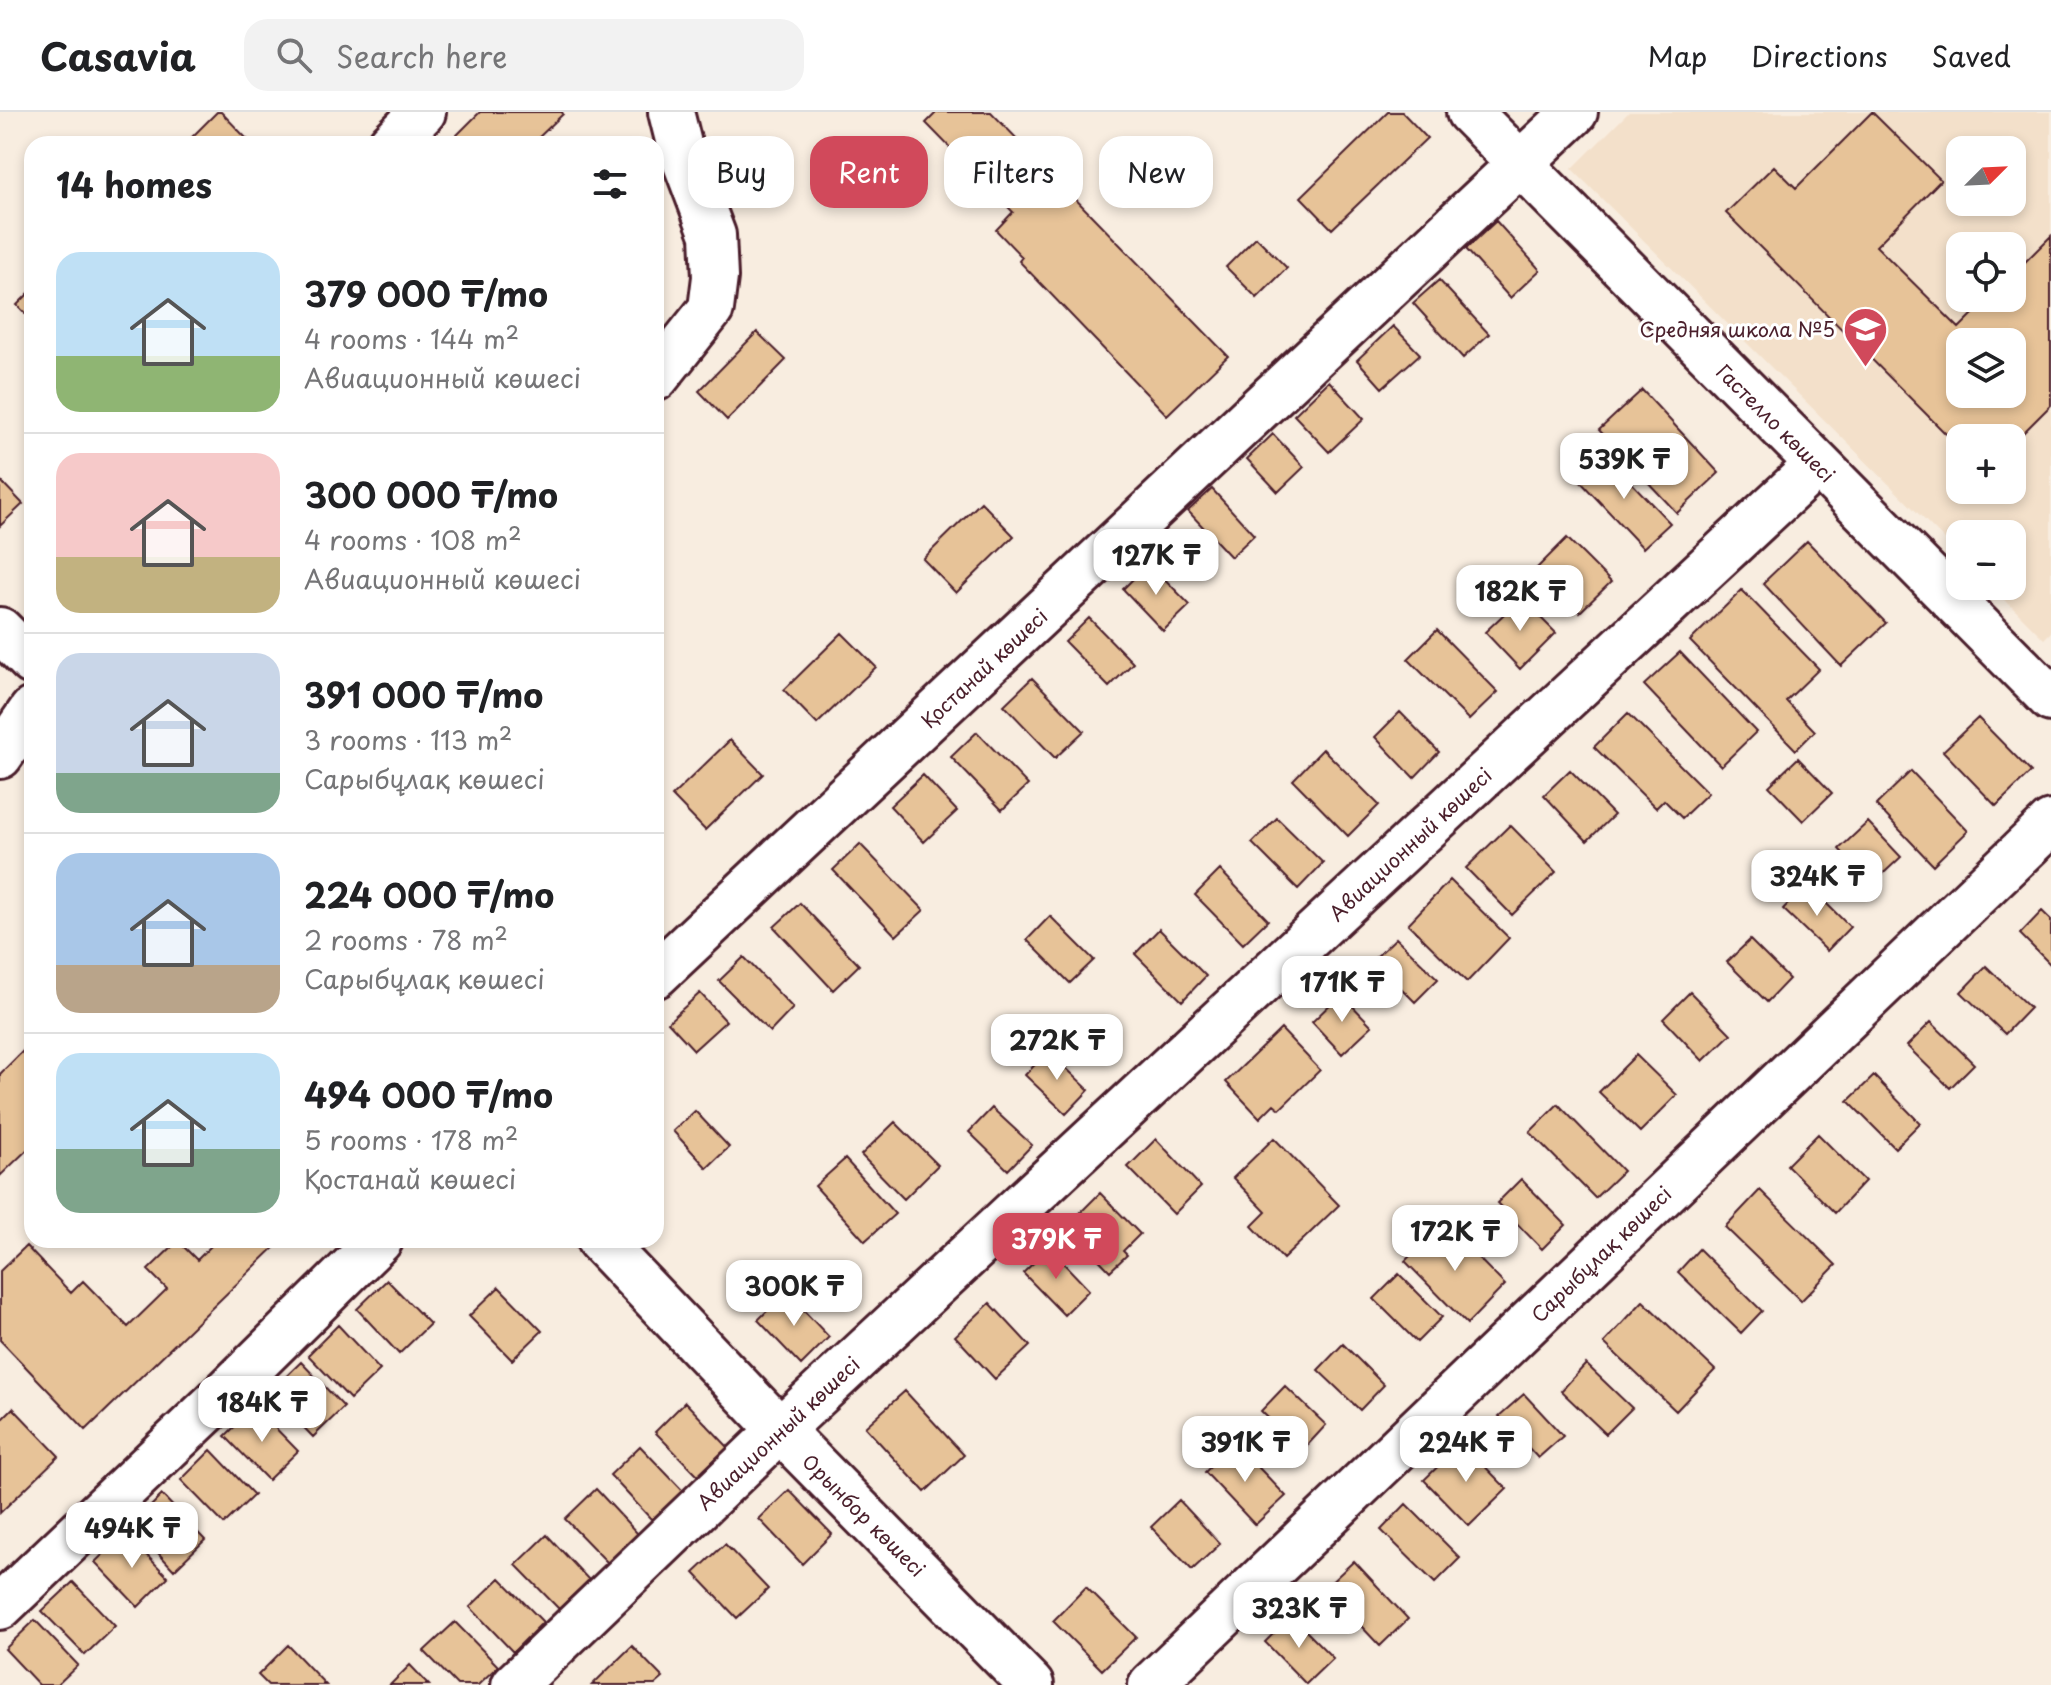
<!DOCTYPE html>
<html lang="en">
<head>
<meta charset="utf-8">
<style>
  body { margin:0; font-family:"Playpen Sans",sans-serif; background:#f2f2f2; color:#202124; height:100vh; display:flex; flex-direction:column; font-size:30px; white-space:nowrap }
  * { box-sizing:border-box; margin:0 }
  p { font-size:26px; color:#757577 }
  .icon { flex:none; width:44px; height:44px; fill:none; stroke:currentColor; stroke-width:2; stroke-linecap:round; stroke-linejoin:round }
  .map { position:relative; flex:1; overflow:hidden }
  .side { position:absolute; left:24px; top:24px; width:640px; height:1112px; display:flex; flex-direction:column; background:#fff; border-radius:24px; box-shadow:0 4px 12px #0003 }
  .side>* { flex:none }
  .hud { position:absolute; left:688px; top:24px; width:760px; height:72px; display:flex; gap:16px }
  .needle { width:52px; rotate:66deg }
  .controls { position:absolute; left:1946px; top:24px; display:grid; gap:16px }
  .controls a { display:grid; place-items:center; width:80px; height:80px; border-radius:16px; background:#fff; box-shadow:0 4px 12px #0003; font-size:40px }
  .price { position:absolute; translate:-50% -68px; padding:0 18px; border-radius:16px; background:#fff; color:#222; font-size:26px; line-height:52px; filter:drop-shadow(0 2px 4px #0008) }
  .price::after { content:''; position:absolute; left:50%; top:48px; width:24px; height:18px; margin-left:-12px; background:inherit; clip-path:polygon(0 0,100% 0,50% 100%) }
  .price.active { background:#d1495b; color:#fff }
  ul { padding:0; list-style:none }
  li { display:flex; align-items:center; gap:24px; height:200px; padding:0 32px }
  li+li { border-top:2px solid #e0e0e0 }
  li span { display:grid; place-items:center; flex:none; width:224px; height:160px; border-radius:24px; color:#555 }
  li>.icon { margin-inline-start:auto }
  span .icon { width:96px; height:96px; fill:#fffc; stroke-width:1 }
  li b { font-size:34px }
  h2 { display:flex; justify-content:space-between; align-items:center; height:96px; padding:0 32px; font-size:34px }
  .tag { padding:0 28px; border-radius:24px; background:#fff; box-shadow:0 4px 12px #0003; font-size:28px; line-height:72px }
  .tag.active { background:#d1495b; color:#fff }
  header { display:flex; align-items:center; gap:48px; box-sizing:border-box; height:112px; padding:0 40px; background:#fff; border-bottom:2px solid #e0e0e0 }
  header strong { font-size:38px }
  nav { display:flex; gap:44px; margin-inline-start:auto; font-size:28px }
  .search { width:560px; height:72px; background:#f2f2f2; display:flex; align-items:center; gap:20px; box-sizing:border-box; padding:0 28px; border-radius:24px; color:#757577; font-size:30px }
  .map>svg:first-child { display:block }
  .built { fill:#f3e0ca; fill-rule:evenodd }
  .building { fill:#e7c398; stroke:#4a1f2b; stroke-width:2; fill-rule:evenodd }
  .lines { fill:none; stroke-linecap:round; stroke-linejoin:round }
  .minor-casing { stroke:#4a1f2b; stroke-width:50 }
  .minor { stroke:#fff; stroke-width:44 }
  .labels { text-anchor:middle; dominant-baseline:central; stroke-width:6; stroke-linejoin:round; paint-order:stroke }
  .poi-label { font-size:20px; fill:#4a1f2b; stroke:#fff; text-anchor:end }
  .street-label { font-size:20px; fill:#4a1f2b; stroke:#fff }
</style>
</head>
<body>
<header>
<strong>Casavia</strong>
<div class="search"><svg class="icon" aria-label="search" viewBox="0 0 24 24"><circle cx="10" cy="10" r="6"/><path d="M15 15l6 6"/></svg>Search here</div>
<nav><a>Map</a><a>Directions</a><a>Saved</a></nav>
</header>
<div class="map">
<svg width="2051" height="1573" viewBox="0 0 2051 1573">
  <rect width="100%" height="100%" fill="#f8ede0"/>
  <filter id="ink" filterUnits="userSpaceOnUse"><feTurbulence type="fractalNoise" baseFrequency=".0125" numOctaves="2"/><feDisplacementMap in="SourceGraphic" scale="16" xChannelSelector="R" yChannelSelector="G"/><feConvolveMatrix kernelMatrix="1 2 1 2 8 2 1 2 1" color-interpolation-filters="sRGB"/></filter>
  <g filter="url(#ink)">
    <path class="built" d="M1629,0H2051V520L2044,527L1991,474H2012V422H1960V443L1572,57ZM1960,38H2012V90H1960ZM1960,134H2012V186H1960ZM1960,230H2012V282H1960ZM1960,326H2012V378H1960Z"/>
    <path class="building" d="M217,0H221L247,27L242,32H197L191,26Z
      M480,0H562L563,2L532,32H448Z
      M937,0H991L1228,244L1167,303L1019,149L1022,145L996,118L1013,100L926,11Z
      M1388,0H1402L1427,26L1332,117L1301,85Z
      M1872,0L1941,68L1876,134L1959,216L1989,186H2012V163L2051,124V293L2012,332V326H1960V336L1726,101L1774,54L1796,76ZM1960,230H2012V282H1960Z
      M1496,109L1540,158L1510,186L1466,137Z
      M1256,125L1287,156L1257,186L1226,155Z
      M1439,168L1489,222L1463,246L1413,191Z
      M32,178V208L17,193Z
      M1393,214L1420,242L1382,276L1357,248Z
      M757,220L786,248L727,308L699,279Z
      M1329,269L1364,307L1329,340L1294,303Z
      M1642,278L1719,361L1677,401L1599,318Z
      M1273,322L1304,355L1278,380L1247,347Z
      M1604,342L1670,411L1643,436L1578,367Z
      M0,368L23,392L0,414Z
      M1212,377L1254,423L1231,445L1188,399Z
      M981,390L1014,424L956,481L923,447Z
      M1567,426L1611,470L1580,500L1537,456Z
      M1807,429L1886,511L1841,554L1763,471Z
      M1149,451L1190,493L1163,519L1123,477Z
      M1742,478L1819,557L1786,589L1815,619L1796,638L1690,529Z
      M1521,486L1556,521L1520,557L1485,520Z
      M1089,506L1133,551L1109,575L1065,530Z
      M1437,518L1498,580L1469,608L1408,547Z
      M842,521L876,555L817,612L784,578Z
      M1680,540L1756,620L1721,654L1644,573Z
      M1032,566L1084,619L1055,646L1004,593Z
      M1400,600L1439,640L1414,666L1375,625Z
      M1628,601L1708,681L1682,706L1664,688L1656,696L1594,635Z
      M1978,606L2031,660L1996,694L1943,639Z
      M977,620L1028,673L1002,698L951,645Z
      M730,628L763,662L705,718L672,684Z
      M1323,637L1379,693L1348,724L1293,668Z
      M1798,646L1832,681L1803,709L1769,674Z
      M1570,658L1614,703L1587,729L1544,683Z
      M1911,659L1968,719L1933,753L1876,693Z
      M923,663L957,699L924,730L890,694Z
      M1277,706L1323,751L1298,777L1252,731Z
      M1868,710L1901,745L1872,772L1839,737Z
      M1510,713L1556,760L1512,803L1466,756Z
      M860,732L924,798L896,824L833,758Z
      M1220,758L1268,808L1243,832L1195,783Z
      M1450,768L1509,826L1467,870L1408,812Z
      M1807,772L1850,815L1827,839L1783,797Z
      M800,791L859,853L833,878L774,815Z
      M2042,799L2051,808V853L2020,822Z
      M1050,804L1094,848L1070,871L1027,828Z
      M1159,817L1206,864L1182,889L1135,842Z
      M1396,826L1438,867L1415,890L1373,848Z
      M1750,828L1789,867L1767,890L1727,850Z
      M744,845L793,896L770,920L719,869Z
      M1986,854L2030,896L2005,922L1961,880Z
      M1690,880L1731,922L1703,949L1663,907Z
      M700,881L726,909L694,938L668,910Z
      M1341,882L1372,914L1342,942L1312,910Z
      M1931,910L1974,952L1950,976L1907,934Z
      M1281,917L1320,958L1280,997L1274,992L1260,1006L1226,970Z
      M32,930V1033L0,1064V962Z
      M1048,939L1089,978L1066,1002L1025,963Z
      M1636,943L1677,983L1640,1020L1599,980Z
      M1874,964L1920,1011L1895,1036L1848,989Z
      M1558,992L1623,1059L1595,1086L1530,1020Z
      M992,996L1032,1033L1008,1058L969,1020Z
      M695,999L729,1035L707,1056L673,1019Z
      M895,1010L938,1053L904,1087L861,1043Z
      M1818,1022L1865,1069L1835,1101L1787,1053Z
      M1274,1026L1339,1093L1283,1147L1252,1114L1266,1100L1233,1066Z
      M1156,1027L1201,1075L1174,1102L1128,1055Z
      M845,1047L895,1102L865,1129L815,1074Z
      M1521,1067L1566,1113L1542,1137L1497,1091Z
      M1760,1078L1836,1153L1801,1189L1725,1115Z
      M1100,1081L1140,1122L1123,1139L1127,1143L1110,1159L1076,1124L1084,1116L1075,1106Z
      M1443,1110L1505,1173L1467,1212L1405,1149Z
      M217,1128H282L86,1318L0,1228V1159L26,1134L71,1181L83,1169L128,1215L167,1177L148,1158L178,1129L197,1148Z
      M1049,1136L1089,1178L1064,1203L1023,1161Z
      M1699,1137L1762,1199L1741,1221L1678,1160Z
      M1399,1162L1442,1205L1417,1230L1374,1187Z
      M387,1168L430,1212L399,1242L357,1197Z
      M499,1175L542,1219L512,1248L469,1204Z
      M786,1180L829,1225L801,1253L758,1208Z
      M1643,1189L1715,1258L1676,1299L1604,1231Z
      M990,1191L1030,1234L995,1267L955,1224Z
      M338,1213L380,1258L350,1287L308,1243Z
      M1343,1232L1384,1273L1360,1298L1318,1258Z
      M301,1250L344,1295L313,1325L270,1280Z
      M1586,1252L1632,1296L1606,1322L1561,1279Z
      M1285,1274L1326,1313L1302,1339L1261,1299Z
      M905,1279L964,1343L925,1380L865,1315Z
      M1524,1282L1563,1324L1538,1346L1499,1304Z
      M685,1290L728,1335L698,1364L655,1320Z
      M255,1295L298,1339L268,1368L225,1324Z
      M13,1296L59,1344L0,1401V1309Z
      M1235,1331L1286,1384L1255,1413L1205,1360Z
      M1462,1331L1507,1377L1469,1414L1424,1368Z
      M640,1334L683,1379L652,1408L610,1363Z
      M211,1338L254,1383L224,1412L181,1368Z
      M596,1377L638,1422L608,1451L565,1407Z
      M789,1378L832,1422L802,1452L759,1407Z
      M162,1383L205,1428L174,1458L132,1413Z
      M1179,1388L1220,1432L1192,1458L1151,1415Z
      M1406,1392L1460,1446L1435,1471L1381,1418Z
      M125,1421L168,1465L138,1495L95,1450Z
      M547,1423L589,1468L559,1497L516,1453Z
      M725,1432L768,1477L737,1506L694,1461Z
      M1354,1449L1408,1507L1380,1534L1325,1476Z
      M500,1466L543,1510L513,1540L470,1495Z
      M73,1470L115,1514L85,1543L42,1499Z
      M1086,1475L1136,1525L1102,1558L1053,1509Z
      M1291,1504L1333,1546L1306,1572L1265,1530Z
      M35,1508L78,1553L57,1573H39L5,1537Z
      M455,1510L498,1554L478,1573H457L424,1539Z
      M288,1533L326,1573H268L258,1563Z
      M632,1534L663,1566L655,1573H592Z
      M410,1553L429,1573H390Z"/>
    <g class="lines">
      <defs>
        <path id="minor" d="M1469,0L2051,587
          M391,32L423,0
          M656,266L711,197L715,165L713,123L680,36L671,0
          M0,518L32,550
          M0,644L32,598
          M656,863L1575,0
          M599,1128L780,1318L1031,1573
          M0,1495L215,1291L380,1128
          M514,1573L780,1318L1817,353
          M1151,1573L2051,711"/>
      </defs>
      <use href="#minor" class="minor-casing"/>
      <use href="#minor" class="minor"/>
    </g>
  </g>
  <defs>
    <symbol id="school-pin" viewBox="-11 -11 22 30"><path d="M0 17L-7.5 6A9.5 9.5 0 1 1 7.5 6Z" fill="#d1495b" stroke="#fff"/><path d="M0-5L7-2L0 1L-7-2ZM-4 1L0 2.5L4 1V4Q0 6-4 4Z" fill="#fff"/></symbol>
  </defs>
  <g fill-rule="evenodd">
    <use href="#school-pin" x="1840" y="192" width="51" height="69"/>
  </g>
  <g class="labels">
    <g class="poi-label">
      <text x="1835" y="217">Средняя школа №5</text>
    </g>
    <g class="street-label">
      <text transform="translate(1776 311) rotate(45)">Гастелло көшесі</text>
      <text transform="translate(984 556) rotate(-43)">Қостанай көшесі</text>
      <text transform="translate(1410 732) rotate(-43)">Авиационный көшесі</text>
      <text transform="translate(1601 1142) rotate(-44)">Сарыбұлақ көшесі</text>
      <text transform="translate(778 1321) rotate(-43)">Авиационный көшесі</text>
      <text transform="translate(864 1403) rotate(45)">Орынбор көшесі</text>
    </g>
  </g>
</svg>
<div class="controls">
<a><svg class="needle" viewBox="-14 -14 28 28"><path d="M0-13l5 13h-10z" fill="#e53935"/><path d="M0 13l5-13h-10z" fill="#757577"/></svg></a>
<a><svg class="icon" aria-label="locate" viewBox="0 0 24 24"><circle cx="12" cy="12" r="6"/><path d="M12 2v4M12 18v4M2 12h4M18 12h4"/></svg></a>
<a><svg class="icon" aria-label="layers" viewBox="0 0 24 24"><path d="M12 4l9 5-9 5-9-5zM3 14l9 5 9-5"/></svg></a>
<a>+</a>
<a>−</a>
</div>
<b class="price" style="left:1624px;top:389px">539K ₸</b>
<b class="price" style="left:1156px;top:485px">127K ₸</b>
<b class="price" style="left:1520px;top:521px">182K ₸</b>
<b class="price" style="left:1817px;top:806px">324K ₸</b>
<b class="price" style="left:1342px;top:912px">171K ₸</b>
<b class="price" style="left:1057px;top:970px">272K ₸</b>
<b class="price" style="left:1455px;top:1161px">172K ₸</b>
<b class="price active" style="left:1056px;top:1169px">379K ₸</b>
<b class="price" style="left:794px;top:1216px">300K ₸</b>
<b class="price" style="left:262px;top:1332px">184K ₸</b>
<b class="price" style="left:1245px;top:1372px">391K ₸</b>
<b class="price" style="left:1466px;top:1372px">224K ₸</b>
<b class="price" style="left:132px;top:1458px">494K ₸</b>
<b class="price" style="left:1299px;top:1538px">323K ₸</b>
<div class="hud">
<a class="tag">Buy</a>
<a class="tag active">Rent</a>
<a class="tag">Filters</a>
<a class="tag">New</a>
</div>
<section class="side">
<h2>14 homes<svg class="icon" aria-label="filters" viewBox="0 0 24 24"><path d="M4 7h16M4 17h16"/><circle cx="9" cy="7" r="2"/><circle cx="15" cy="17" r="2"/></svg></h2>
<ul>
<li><span style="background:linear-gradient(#bfe0f5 65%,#8fb573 0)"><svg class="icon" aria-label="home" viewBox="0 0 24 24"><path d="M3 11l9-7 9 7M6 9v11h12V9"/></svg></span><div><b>379 000 ₸/mo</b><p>4 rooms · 144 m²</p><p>Авиационный көшесі</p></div></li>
<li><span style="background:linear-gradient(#f6c9c9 65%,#c2b280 0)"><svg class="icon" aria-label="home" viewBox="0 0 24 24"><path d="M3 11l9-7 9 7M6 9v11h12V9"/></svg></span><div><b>300 000 ₸/mo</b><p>4 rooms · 108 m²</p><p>Авиационный көшесі</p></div></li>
<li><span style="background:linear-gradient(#c9d6e8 75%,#7fa58c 0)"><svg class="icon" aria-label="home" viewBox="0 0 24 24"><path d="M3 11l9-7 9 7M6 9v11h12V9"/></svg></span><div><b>391 000 ₸/mo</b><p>3 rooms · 113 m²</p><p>Сарыбұлақ көшесі</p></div></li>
<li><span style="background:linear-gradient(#a9c7e8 70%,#b9a48a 0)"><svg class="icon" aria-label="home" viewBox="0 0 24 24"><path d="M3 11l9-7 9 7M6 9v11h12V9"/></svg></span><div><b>224 000 ₸/mo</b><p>2 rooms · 78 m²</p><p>Сарыбұлақ көшесі</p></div></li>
<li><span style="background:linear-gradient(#bfe0f5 60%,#7fa58c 0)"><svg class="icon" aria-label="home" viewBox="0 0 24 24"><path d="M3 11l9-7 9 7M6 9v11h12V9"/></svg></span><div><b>494 000 ₸/mo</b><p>5 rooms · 178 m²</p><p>Қостанай көшесі</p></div></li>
</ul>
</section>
</div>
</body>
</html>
